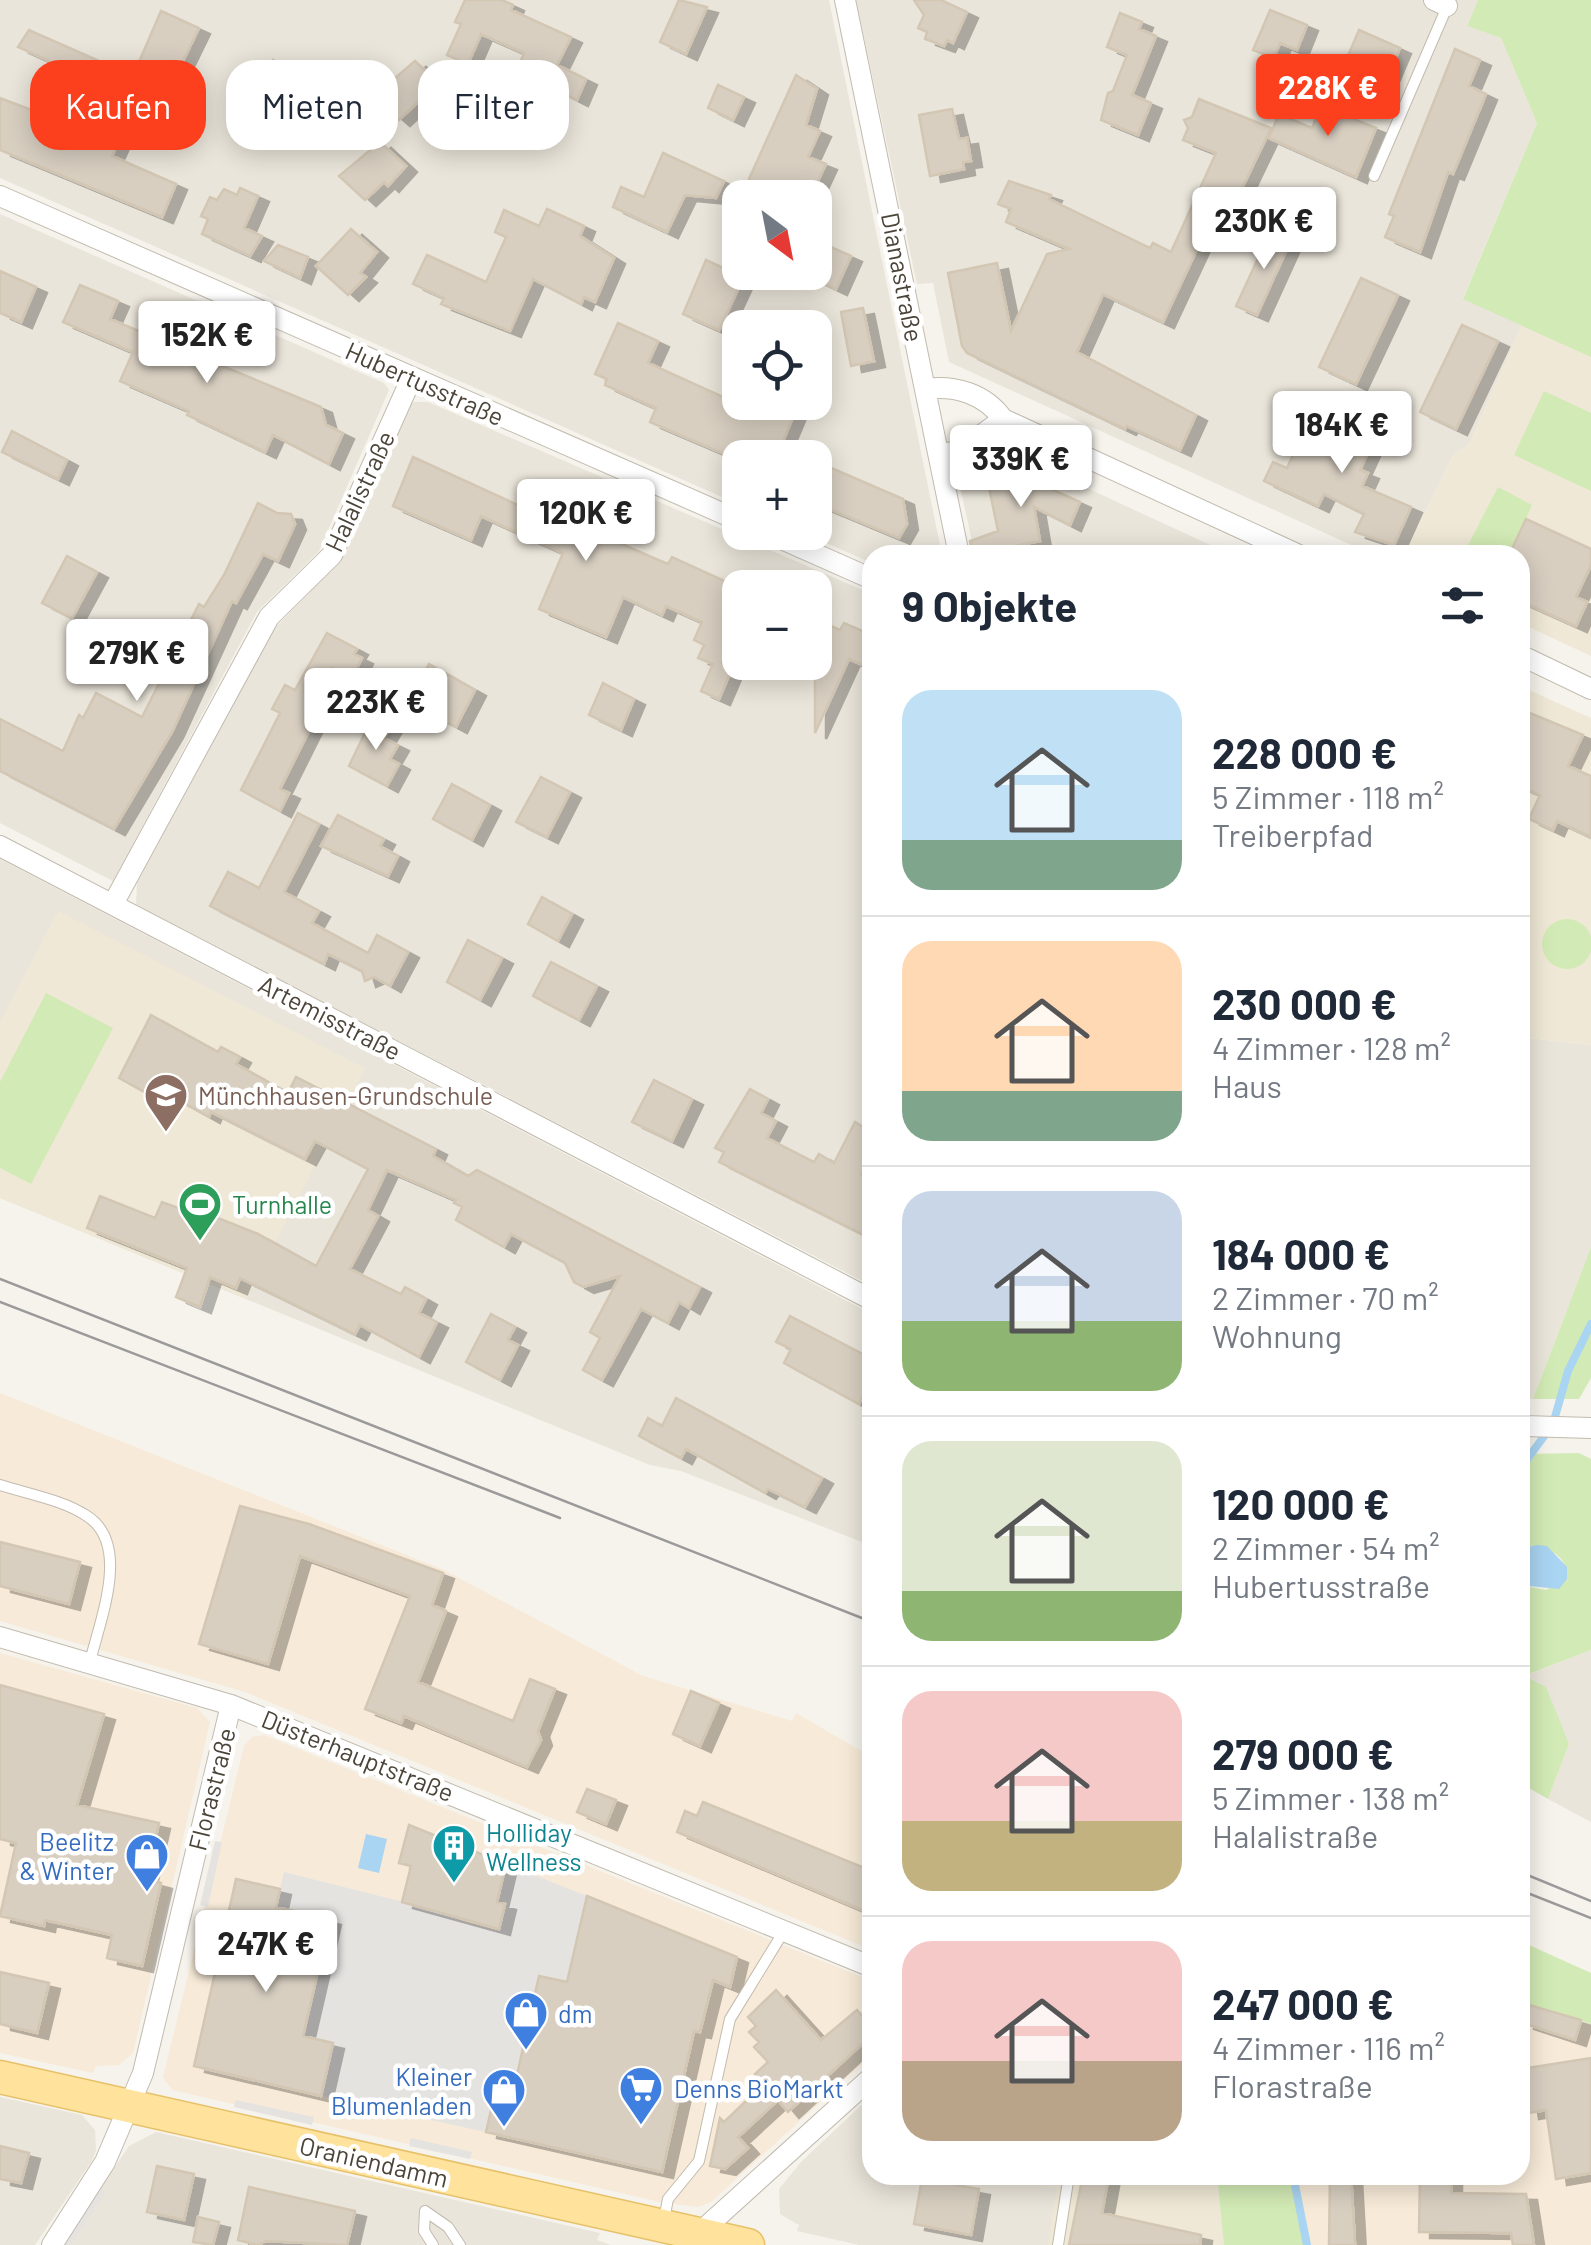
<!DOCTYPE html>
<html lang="de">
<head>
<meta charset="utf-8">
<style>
  body { margin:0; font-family:Barlow,sans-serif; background:#f2f2f3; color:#1f2937; height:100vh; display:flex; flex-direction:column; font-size:38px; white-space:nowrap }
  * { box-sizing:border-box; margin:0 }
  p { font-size:32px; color:#747a83 }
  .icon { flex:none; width:55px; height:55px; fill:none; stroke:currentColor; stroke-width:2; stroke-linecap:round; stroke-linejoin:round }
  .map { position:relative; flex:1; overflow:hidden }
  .details { position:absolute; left:862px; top:545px; width:668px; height:1640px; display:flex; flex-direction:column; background:#fff; border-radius:30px; box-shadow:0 5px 25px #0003 }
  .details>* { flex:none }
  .top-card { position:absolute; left:30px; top:60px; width:682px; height:90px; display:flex; gap:20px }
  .needle { width:65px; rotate:148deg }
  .tools { position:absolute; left:722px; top:180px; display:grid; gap:20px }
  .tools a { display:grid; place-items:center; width:110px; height:110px; border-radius:20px; background:#fff; box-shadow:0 5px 25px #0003; font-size:50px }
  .price { position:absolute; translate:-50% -85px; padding:0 22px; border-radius:10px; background:#fff; color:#222; font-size:32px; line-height:65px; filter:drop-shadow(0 2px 5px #0008) }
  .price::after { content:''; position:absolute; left:50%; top:60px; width:30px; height:22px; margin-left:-15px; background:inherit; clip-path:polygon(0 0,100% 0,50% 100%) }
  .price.selected { background:#fc3f1d; color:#fff }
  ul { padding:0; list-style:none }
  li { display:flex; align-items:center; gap:30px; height:250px; padding:0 40px }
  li+li { border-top:2px solid #e0e1e3 }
  li span { display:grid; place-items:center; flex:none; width:280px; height:200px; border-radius:30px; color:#555 }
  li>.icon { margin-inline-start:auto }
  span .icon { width:120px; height:120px; fill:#fffc; stroke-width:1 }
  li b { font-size:42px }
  h2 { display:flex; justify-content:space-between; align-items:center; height:120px; padding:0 40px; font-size:42px }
  .tag { padding:0 35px; border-radius:30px; background:#fff; box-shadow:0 5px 25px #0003; font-size:35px; line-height:90px }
  .tag.selected { background:#fc3f1d; color:#fff }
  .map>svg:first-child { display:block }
  .residential { fill:#eae5da; fill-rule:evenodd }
  .commercial { fill:#f7ead8 }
  .education { fill:#efe8d6 }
  .green { fill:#d2eab5 }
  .parking { fill:#e5e3e0 }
  .water { fill:#a9d4f2 }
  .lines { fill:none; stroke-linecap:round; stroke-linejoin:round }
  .stream { stroke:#a9d4f2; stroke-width:8 }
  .building { fill:#d8cfc1; stroke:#d3c7b4; stroke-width:2.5; filter:url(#shadow) }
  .lane-casing { stroke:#c2bbae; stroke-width:12 }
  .street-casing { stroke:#c2bbae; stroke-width:22 }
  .primary-casing { stroke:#e6c16a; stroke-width:35 }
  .lane { stroke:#fff; stroke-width:10 }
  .street { stroke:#fff; stroke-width:20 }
  .primary { stroke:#ffe39c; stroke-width:32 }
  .tram { stroke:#9a9a9a; stroke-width:2.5 }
  .labels { text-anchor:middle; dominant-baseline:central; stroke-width:9; stroke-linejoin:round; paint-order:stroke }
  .street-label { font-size:25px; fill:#4b4439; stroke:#fff }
  .education-label { font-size:25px; fill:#785e54; stroke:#fff; text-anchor:start }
  .leisure-label { font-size:25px; fill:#27864d; stroke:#fff; text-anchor:start }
  .culture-label { font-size:25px; fill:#0d838f; stroke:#fff; text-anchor:start }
  .shop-label { font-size:25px; fill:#366cbe; stroke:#fff; text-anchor:end }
</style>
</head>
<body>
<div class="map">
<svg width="1591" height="2245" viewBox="0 0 1591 2245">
  <defs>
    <filter id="shadow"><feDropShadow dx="11" dy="6" stdDeviation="0" flood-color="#0004"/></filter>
  </defs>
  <rect width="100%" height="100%" fill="#f6f3ec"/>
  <path class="residential" d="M0,0H829L942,555H872V563L803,533L815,532V458H740V505L0,178ZM740,198H815V272H740ZM740,328H815V402H740Z
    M856,0H1478L1467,26L1501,38L1537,123L1463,298L1522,325L1469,445L1454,454L1404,555H1373L949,362L933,283L917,284Z
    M0,214L384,383L389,390L319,551L257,612L113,881L0,823Z
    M414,402H428L872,594V1286L136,905L137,883L274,629L339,562L408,406ZM740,588H815V662H740Z
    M998,447L1232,555H975L957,473Z
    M0,859L872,1314V1546L681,1471L650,1465L0,1198Z
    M1520,1037L1591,1045V1247L1533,1399H1520Z
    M1591,1650V1822L1548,1799L1569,1744L1523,1677Z
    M872,2095V2175H1217L1224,2245H859L797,2231L799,2225L780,2214L779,2189L801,2162Z
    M0,2097L82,2115L95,2130L96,2151L91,2162L35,2245H0Z
    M156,2132L600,2233L597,2240L611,2245H62L129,2146Z"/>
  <path class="commercial" d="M0,1393L444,1570L643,1676L792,1721L796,1713L872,1757V1950L245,1692L0,1621Z
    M0,1653L197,1708L210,1722L133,2053L119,2065L96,2066L93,2073L0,2053Z
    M264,1735L872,1981V2055L711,2202L699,2207L660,2202L172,2090L163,2077L244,1746L252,1737Z
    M1520,2002L1591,2024V2245H1307L1293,2175H1520Z"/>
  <path class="education" d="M1522,325L1591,356V656L1520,623V555H1404L1454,454L1469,445Z
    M1520,686L1591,718V1045L1520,1037Z
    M58,911L365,1068L246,1299L0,1198V1022Z
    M991,2175H1217L1224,2245H1048L1057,2188Z"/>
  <path class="green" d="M1478,0H1591V357L1463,299L1537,123L1501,38L1467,26Z
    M1544,391L1591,413V491L1514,455Z
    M1498,487L1532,505L1509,555H1463Z
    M1542 944a25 25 0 1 1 50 0a25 25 0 1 1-50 0Z
    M46,993L113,1028L31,1184L0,1168V1082Z
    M1591,1247V1378L1579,1399H1533Z
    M1579,1453L1591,1459V1650L1524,1676L1546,1687L1569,1744L1548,1799L1520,1783V1624L1524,1603L1520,1585L1546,1590L1567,1579C1568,1552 1542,1544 1520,1549V1454Z
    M1520,1941L1591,1973V2024L1520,2002Z
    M1217,2175H1293L1307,2245H1224Z"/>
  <path class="parking" d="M215,1841L222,1842L208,1907L200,1905Z
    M506,1864L587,1896L567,1982L539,1977L515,2084L498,2080L486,2132L321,2096L333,2043L303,2036L329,1920L276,1907L284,1872L459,1916V1920L498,1931L505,1905L497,1902Z
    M236,2100L314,2117L312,2125L234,2107Z
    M411,2138L472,2152L470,2159L409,2146Z
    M100,2188L106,2192L70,2245H61Z"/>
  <path class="water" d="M1537,1545L1547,1546L1567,1567V1579L1559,1589L1520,1585V1549Z
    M366,1834L387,1839L379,1873L358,1868Z"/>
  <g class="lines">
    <path class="stream" d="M1520,1469L1553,1424L1568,1371L1591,1324
      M1293,2175L1307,2245"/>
  </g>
  <path class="building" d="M465,0H502L513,5L511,10L571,37L557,65L586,79L577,100L517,70L524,53L481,34L468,64L447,55L461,24L455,22Z
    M679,0L707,7L686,54L660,42Z
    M914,0H941L967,12L953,43L947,40L944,46L925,39L927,32L918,28L924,15Z
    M1270,10L1307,25L1297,50L1280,43L1274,58L1253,50Z
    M161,11L199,28L159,110L145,103L142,109L105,86L18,47L29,30L133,76Z
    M1120,13L1142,22L1139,29L1156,36L1132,95L1151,103L1138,135L1101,120L1108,93L1113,91L1127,55L1107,47Z
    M1359,30L1400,48L1385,83L1344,65Z
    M1455,49L1480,60L1469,86L1486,94L1453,174L1448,172L1420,252L1385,237L1394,216L1389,214Z
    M273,60L311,77L291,123L253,106Z
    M415,61L443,87L425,106L419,101L399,120L373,97Z
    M796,75L817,89L806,125L820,131L808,157L826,164L810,198H790L749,179Z
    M718,85L744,97L733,120L708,108Z
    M0,98L118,143L112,156L176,184L162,217L0,150Z
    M1199,99L1271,128L1219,236L1206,230L1163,322L1103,294L1077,352L1196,415L1180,450L1127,426L1125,429L967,353L962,346L948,273L997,263L1011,331L1047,254L1069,249L1006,222L1011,209L998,204L1009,181L1051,195L1049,199L1150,248L1153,243L1171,252L1216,153L1183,140L1188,128L1184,120L1192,117Z
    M1321,106L1376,128L1356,177L1269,138L1279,114L1312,128Z
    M952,109L959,139L967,138L971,161L963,162L964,169L930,176L919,115Z
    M380,142L406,166L388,186L384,182L365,200L339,176Z
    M663,153L724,181L716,198L685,195L667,232L613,207L621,187L644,197Z
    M240,188L258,196L244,228L262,236L250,256L202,234L208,219L201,216L210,197L217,200L224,189L237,195Z
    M547,209L584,226L580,236L614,258L595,302L584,297L581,304L533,279L510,331L441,304L444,298L413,284L427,255L486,282L506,237L495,232L504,210L539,226Z
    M1272,228L1292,238L1257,315L1236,306Z
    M351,229L377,252L360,273L366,277L348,295L316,266Z
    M815,240L851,256L836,289L815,279Z
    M278,245L308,257L300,278L264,261Z
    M706,260L732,272H746L719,330L683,314Z
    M0,271L36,287L21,322L0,313Z
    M1361,278L1398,295L1356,384L1319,367Z
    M80,285L118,301L110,319L321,407L326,425L343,433L329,464L273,435L265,452L187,415L189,411L120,381L133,352L63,322Z
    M863,308L874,361L851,366L841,312Z
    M618,323L658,341L648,363L734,402L772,406L794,415L776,458H734L650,422L656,408L605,385L607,379L595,374Z
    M1462,325L1498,341L1456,429L1420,412Z
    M1348,406L1382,422L1360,470L1368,473L1362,486L1411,507L1394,545L1355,532L1364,514L1324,494L1318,506L1264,481L1273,462L1287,468L1305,429L1332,442Z
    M12,431L67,460L58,479L2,452Z
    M413,457L522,507L528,495L608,531L606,537L656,559L668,564L672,557L740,588V622L722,662H735L719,699L701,691L713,664L698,658L704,645L694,640L702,622L666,606L662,615L623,597L606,637L539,609L563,553L481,516L471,540L393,506Z
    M815,461L903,499L907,524L899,538L815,503Z
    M1002,467L1080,502L1070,525L1034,507L1040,541L972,554L970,541L998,531L987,478Z
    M258,503L277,513L291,514L295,524L278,561L263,554L236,603L232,601L172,732L114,829L0,771V719L63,751L79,715L83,718L96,693L142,717L199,604L204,607L224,575Z
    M1526,519L1591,549V565L1576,597L1587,602L1576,626L1520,601V555H1509Z
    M67,556L97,572L72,618L42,603Z
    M815,619L840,630L844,623L872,635V669L849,659L815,733Z
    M327,633L357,649L354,654L362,658L352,678L332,668L305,718L313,723L280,789L289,793L280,811L241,790L280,713L272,709L285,685L295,690Z
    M429,664L475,690L456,727L409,702Z
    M603,683L634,699L621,730L589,715Z
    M1520,709L1583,735L1568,766L1591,776V837L1557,821L1553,830L1529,819L1540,795L1520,786Z
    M373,716L391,726L384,738L398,745L390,759L399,764L387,786L349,766Z
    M541,777L570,792L547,837L516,822Z
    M452,784L490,805L472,840L433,819Z
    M298,813L319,824L284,892L319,911L312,923L368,953L377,935L408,952L390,986L374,977L365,981L362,971L328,954L324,964L210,906L228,872L259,888Z
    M338,815L384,839L380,846L398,856L388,876L321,846Z
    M542,897L572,914L558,941L528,924Z
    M468,940L502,958L480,1000L447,982Z
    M551,962L597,986L579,1020L533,996Z
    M151,1015L218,1052L221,1047L240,1057L236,1064L288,1093L296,1077L436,1149L433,1156L468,1176L477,1170L700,1287L689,1308L679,1302L668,1323L641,1309L602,1380L583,1370L600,1338L590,1332L620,1276L583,1287L574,1282L565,1263L511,1234L504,1247L456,1220L462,1207L454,1203L456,1200L387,1170L368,1210L378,1216L350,1269L401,1294L405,1287L426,1299L419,1313L437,1322L419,1357L360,1325L355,1334L240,1278L236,1288L210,1277L200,1307L176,1297L187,1268L87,1228L100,1196L155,1218L162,1202L181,1209L183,1204L258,1234L316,1266L368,1169L315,1141L305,1159L211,1112L209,1117L158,1089L154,1097L119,1078Z
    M654,1080L692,1099L672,1141L632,1122Z
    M750,1089L768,1099L761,1113L776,1121L767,1138L814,1162L819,1154L834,1163L855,1122L872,1132V1153L861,1174L872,1180V1239L719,1162L724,1152L715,1148Z
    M491,1314L515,1327L508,1340L518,1345L500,1380L466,1362Z
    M790,1316L872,1359V1394L865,1391L859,1404L784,1363L791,1349L776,1342Z
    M676,1398L822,1478L805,1507L768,1489L765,1493L686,1449L681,1458L639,1436L648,1418L662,1426Z
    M240,1506L309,1524L443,1573L432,1605L446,1611L418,1682L513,1721L530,1679L555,1689L538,1731L541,1740L527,1767L404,1716L401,1723L365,1709L410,1596L300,1556L268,1664L199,1644Z
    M0,1542L80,1562L69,1604L0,1586Z
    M0,1685L104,1714L77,1805L159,1823L146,1879L161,1883L142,1966L107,1958L112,1935L45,1920L44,1926L0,1916L16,1843L0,1839Z
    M691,1691L719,1703L700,1746L673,1734Z
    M587,1789L616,1800L606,1824L577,1812Z
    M703,1802L872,1871V1914L677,1832L685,1811L697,1816Z
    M409,1825L506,1864L497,1902L505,1904L499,1929L402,1902L411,1866L399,1863Z
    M236,1879L280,1889L276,1907L330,1919L303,2036L333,2043L321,2096L194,2066Z
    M587,1896L737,1957L730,1987L713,1980L700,2032L694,2031L662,2172L486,2132L498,2080L515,2084L539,1976L567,1982Z
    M0,1972L49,1983L37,2033L0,2024Z
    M776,1990L821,2040L857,2010L872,2027V2035L788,2112L778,2100L738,2137L748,2148L725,2169L710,2166L720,2118L724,2122L764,2084L755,2074L768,2062L754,2047L759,2042L749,2032L756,2026L748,2017Z
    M1529,2005L1581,2020L1575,2040L1523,2023Z
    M1591,2058V2173L1556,2179L1546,2110L1528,2113L1521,2069Z
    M0,2146L29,2153L21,2183L0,2179Z
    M157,2166L194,2174L184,2220L147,2212Z
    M1083,2175H1109L1102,2213L1201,2235L1200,2245H1069Z
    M1330,2175H1351L1355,2245H1329Z
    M1420,2175H1451V2193L1526,2194L1534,2245H1513L1511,2233L1419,2232Z
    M922,2179L979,2189L971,2235L914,2224Z
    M249,2187L355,2211L347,2245L266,2241L258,2245L238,2240Z
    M198,2217L219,2222L213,2245L193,2242Z"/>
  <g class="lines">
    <defs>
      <path id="lane" d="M1374,176L1447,7
        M0,1485C28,1494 63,1500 87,1516C132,1545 99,1622 90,1662
        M425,2211L448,2227L460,2245
        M425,2211L424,2231L433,2245
        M664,2219L668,2199L699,2161L730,2019L784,1931
        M1058,2245L1069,2175"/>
      <path id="street" d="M845,0L959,555
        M1434,0L1447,6
        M0,196L740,521
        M925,389C956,385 985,394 1003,419L1299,555
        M939,455L961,450L1003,419
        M766,532L872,579
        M1520,655L1591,689
        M0,846L872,1300
        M113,904L269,617L332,555L412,377
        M1520,1426L1591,1428
        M0,1637L231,1705L872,1967
        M696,2236L872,2077
        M52,2245L105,2162L143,2073L231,1705"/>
      <path id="primary" d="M0,2077L748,2245"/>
    </defs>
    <use href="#lane" class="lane-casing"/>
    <use href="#street" class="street-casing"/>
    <use href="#primary" class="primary-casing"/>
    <use href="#lane" class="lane"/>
    <use href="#street" class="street"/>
    <use href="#primary" class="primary"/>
    <path class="tram" d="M0,1279L872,1622
      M0,1302L560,1518
      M1520,1872L1591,1901
      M1520,1890L1591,1918"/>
  </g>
  <defs>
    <symbol id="school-pin" viewBox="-11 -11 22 30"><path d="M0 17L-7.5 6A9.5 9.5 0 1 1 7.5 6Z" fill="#8d6e63" stroke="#fff"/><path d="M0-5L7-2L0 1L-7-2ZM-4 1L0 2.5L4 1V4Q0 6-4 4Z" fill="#fff"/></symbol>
    <symbol id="stadium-pin" viewBox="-11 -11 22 30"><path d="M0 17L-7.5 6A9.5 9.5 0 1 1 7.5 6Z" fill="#2e9e5b" stroke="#fff"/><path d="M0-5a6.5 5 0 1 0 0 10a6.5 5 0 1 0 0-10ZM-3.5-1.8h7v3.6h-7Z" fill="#fff"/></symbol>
    <symbol id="building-pin" viewBox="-11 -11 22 30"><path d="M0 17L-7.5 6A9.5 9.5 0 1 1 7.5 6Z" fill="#0f9aa8" stroke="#fff"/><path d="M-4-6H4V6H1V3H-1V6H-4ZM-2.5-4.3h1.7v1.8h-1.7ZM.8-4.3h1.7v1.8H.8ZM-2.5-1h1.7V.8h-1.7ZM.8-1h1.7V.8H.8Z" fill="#fff"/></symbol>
    <symbol id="shop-pin" viewBox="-11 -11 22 30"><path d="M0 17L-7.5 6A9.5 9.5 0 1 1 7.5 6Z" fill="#3f7fe0" stroke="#fff"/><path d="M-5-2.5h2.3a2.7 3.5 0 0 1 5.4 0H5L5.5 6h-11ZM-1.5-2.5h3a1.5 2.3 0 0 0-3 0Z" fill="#fff"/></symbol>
    <symbol id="supermarket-pin" viewBox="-11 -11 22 30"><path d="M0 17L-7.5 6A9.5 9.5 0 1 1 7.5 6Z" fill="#3f7fe0" stroke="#fff"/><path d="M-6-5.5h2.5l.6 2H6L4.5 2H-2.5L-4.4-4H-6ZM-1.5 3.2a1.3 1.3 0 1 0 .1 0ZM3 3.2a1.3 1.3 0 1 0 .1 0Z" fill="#fff"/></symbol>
  </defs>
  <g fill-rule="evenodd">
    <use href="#school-pin" x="141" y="1070" width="50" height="68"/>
    <use href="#stadium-pin" x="175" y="1179" width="50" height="68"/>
    <use href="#building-pin" x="429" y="1821" width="50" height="68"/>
    <use href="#shop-pin" x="122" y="1830" width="50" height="68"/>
    <use href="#shop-pin" x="501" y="1988" width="50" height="68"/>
    <use href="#supermarket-pin" x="616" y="2063" width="50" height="68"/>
    <use href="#shop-pin" x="479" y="2065" width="50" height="68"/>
  </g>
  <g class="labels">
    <g class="street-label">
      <text transform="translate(903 277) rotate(79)">Dianastraße</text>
      <text transform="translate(425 383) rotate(24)">Hubertusstraße</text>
      <text transform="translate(359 491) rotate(-65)">Halalistraße</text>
      <text transform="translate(330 1017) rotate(27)">Artemisstraße</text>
      <text transform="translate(358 1755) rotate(22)">Düsterhauptstraße</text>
      <text transform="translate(211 1789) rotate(-76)">Florastraße</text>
      <text transform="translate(374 2161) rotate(13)">Oraniendamm</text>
    </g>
    <g class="education-label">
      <text x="198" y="1095">Münchhausen-Grundschule</text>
    </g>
    <g class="leisure-label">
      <text x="232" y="1204">Turnhalle</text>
    </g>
    <g class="culture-label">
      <text x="486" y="1832">Holliday<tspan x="486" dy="29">Wellness</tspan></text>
    </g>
    <g class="shop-label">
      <text x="114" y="1841">Beelitz<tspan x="114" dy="29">&amp; Winter</tspan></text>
      <text x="558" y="2013" text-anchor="start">dm</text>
      <text x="472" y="2076">Kleiner<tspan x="472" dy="29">Blumenladen</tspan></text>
      <text x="674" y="2088" text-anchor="start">Denns BioMarkt</text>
    </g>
  </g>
</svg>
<div class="tools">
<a><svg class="needle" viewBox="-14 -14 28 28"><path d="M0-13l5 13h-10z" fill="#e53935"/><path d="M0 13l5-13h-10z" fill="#747a83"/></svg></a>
<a><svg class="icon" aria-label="locate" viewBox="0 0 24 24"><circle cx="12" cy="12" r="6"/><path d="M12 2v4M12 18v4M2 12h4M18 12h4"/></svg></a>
<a>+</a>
<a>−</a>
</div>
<b class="price selected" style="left:1328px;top:139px">228K €</b>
<b class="price" style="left:1264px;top:272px">230K €</b>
<b class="price" style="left:207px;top:386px">152K €</b>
<b class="price" style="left:1342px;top:476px">184K €</b>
<b class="price" style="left:1021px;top:510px">339K €</b>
<b class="price" style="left:586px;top:564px">120K €</b>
<b class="price" style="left:137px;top:704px">279K €</b>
<b class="price" style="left:376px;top:753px">223K €</b>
<b class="price" style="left:266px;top:1995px">247K €</b>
<div class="top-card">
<a class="tag selected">Kaufen</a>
<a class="tag">Mieten</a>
<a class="tag">Filter</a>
</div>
<section class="details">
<h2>9 Objekte<svg class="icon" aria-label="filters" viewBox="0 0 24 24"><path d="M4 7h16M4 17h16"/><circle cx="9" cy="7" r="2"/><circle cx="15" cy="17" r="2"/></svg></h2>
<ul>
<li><span style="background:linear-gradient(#bfe0f5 75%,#7fa58c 0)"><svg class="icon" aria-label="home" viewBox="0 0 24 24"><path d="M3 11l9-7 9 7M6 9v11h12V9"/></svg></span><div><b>228 000 €</b><p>5 Zimmer · 118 m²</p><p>Treiberpfad</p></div></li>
<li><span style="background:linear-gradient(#ffd9b3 75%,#7fa58c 0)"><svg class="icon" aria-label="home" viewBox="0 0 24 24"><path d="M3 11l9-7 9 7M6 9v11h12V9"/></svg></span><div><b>230 000 €</b><p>4 Zimmer · 128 m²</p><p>Haus</p></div></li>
<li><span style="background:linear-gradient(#c9d6e8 65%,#8fb573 0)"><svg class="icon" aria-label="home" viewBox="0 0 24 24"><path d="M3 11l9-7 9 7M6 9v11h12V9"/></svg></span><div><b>184 000 €</b><p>2 Zimmer · 70 m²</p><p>Wohnung</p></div></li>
<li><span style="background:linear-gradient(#dfe7d0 75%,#8fb573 0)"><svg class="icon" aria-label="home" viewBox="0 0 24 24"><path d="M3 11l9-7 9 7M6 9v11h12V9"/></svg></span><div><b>120 000 €</b><p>2 Zimmer · 54 m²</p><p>Hubertusstraße</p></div></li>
<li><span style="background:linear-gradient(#f6c9c9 65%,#c2b280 0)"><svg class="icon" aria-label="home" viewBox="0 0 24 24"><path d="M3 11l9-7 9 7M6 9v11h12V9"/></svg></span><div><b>279 000 €</b><p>5 Zimmer · 138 m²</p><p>Halalistraße</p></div></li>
<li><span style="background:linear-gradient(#f6c9c9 60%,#b9a48a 0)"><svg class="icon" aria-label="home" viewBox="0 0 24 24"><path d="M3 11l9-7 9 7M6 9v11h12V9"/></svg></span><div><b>247 000 €</b><p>4 Zimmer · 116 m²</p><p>Florastraße</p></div></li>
</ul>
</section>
</div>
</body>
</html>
